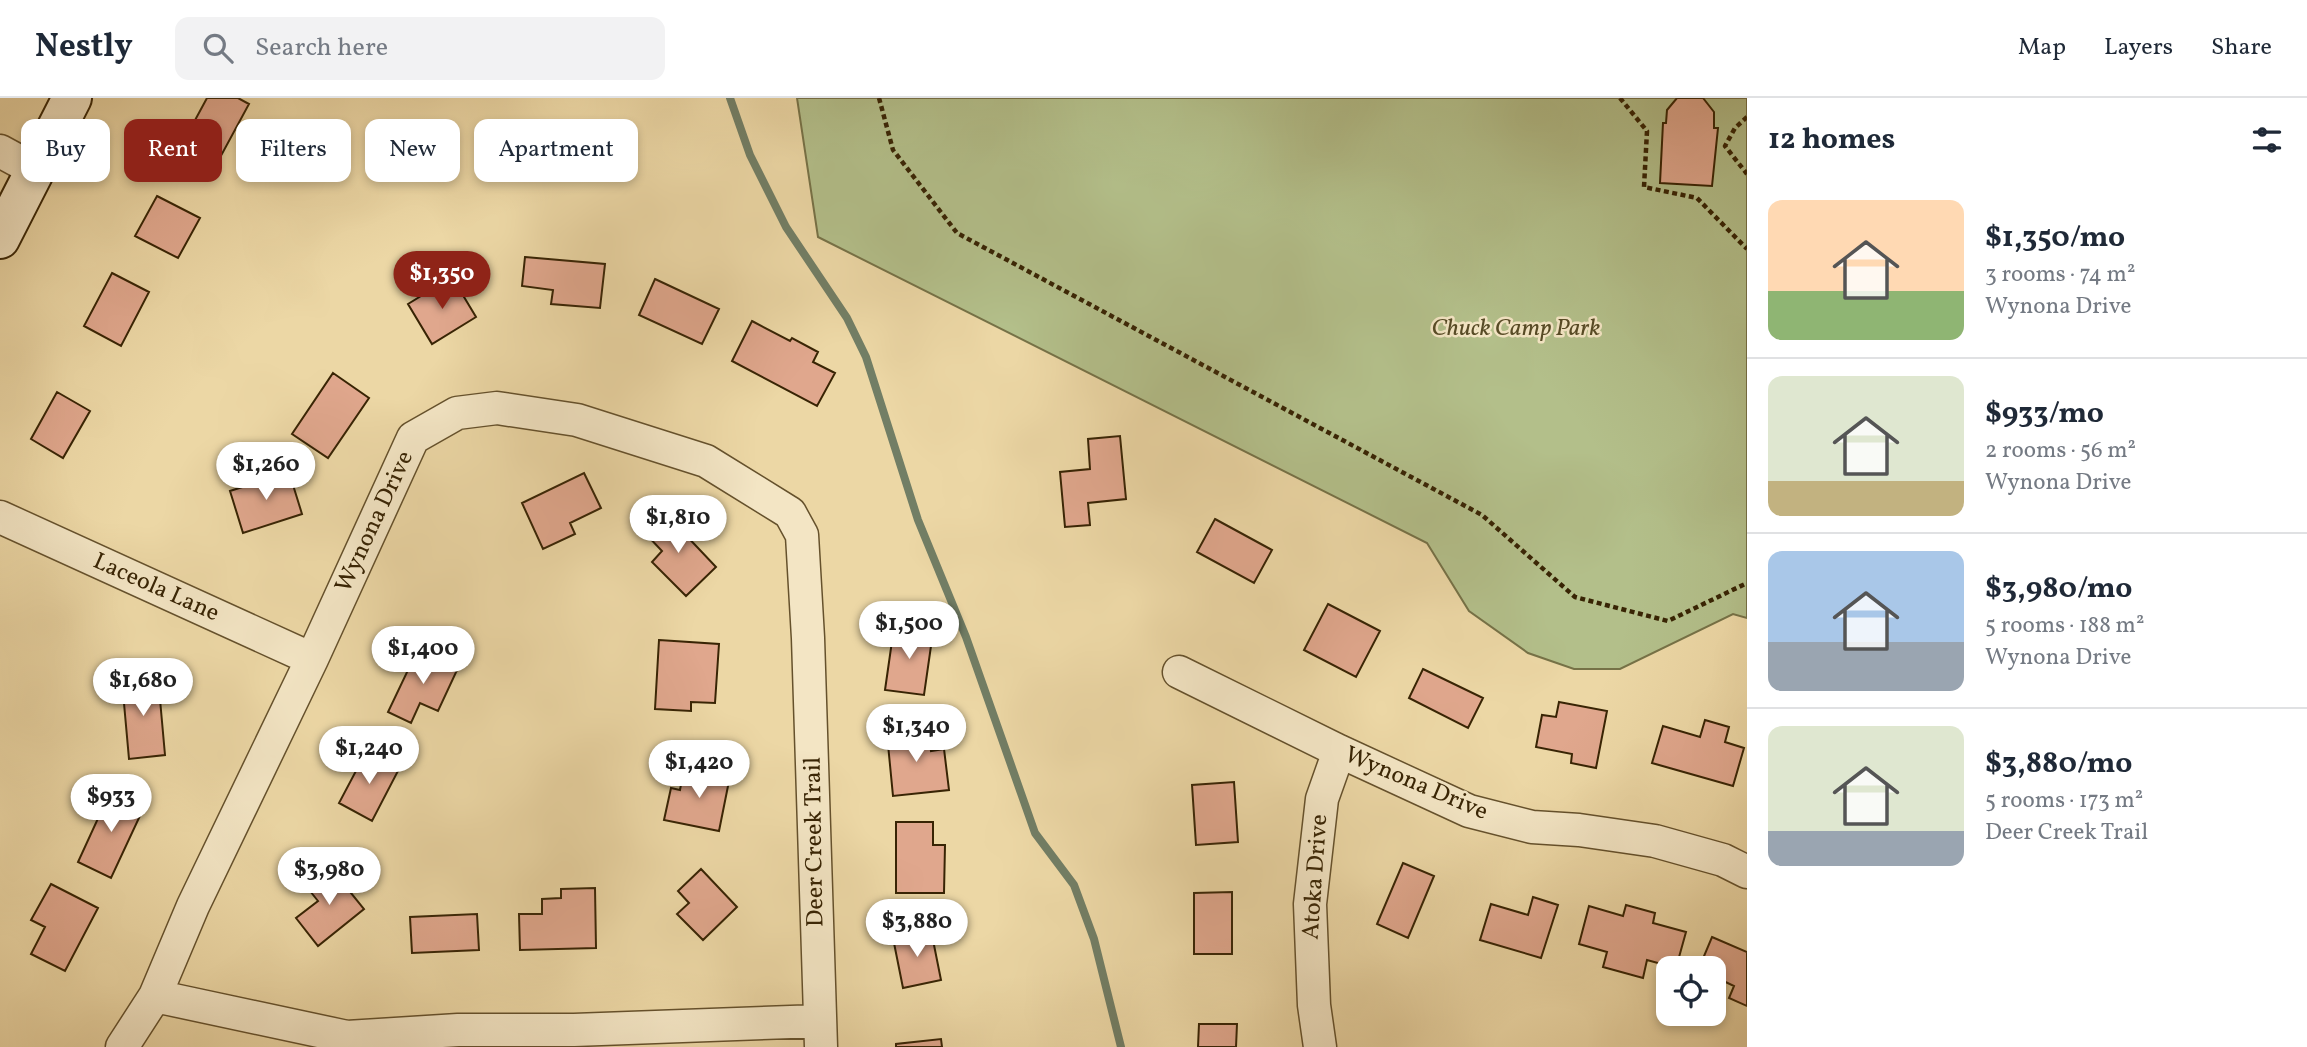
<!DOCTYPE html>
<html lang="en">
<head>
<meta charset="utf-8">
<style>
  body { margin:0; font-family:Vollkorn,serif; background:#f2f2f3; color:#1f2937; height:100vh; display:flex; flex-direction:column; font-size:26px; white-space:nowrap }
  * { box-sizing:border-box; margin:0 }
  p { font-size:23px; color:#747a83 }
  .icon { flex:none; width:38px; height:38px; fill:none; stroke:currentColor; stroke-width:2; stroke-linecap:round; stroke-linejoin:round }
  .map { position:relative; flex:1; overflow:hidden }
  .panel { display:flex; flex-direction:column; background:#fff; width:560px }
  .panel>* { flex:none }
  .top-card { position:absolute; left:21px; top:21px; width:665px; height:63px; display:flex; gap:14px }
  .controls { position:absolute; left:1656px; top:858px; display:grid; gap:14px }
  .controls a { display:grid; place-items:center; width:70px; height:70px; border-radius:14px; background:#fff; box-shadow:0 4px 10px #0003; font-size:35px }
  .price { position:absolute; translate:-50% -60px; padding:0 16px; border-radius:24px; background:#fff; color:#222; font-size:23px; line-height:46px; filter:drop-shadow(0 2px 4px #0008) }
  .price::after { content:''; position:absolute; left:50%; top:42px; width:21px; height:16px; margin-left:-10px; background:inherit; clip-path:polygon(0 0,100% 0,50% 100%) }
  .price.selected { background:#8f2418; color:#fff }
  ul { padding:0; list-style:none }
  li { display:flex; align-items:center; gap:21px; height:175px; padding:0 21px }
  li+li { border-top:2px solid #e0e1e3 }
  li span { display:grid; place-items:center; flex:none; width:196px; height:140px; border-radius:14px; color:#555 }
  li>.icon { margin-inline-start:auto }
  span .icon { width:84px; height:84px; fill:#fffc; stroke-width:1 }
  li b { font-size:30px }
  h2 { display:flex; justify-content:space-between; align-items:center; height:84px; padding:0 21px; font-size:30px }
  .tag { padding:0 24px; border-radius:14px; background:#fff; box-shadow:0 4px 10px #0003; font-size:24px; line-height:63px }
  .tag.selected { background:#8f2418; color:#fff }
  header { display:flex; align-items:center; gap:42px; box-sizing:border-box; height:98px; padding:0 35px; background:#fff; border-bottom:2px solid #e0e1e3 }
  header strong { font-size:33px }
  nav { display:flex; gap:38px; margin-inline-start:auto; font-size:24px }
  .search { width:490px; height:63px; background:#f2f2f3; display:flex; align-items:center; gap:18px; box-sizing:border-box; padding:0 24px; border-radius:14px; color:#747a83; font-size:26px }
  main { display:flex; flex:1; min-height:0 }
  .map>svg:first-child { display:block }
  .green { fill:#b3bf8a; stroke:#767247; stroke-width:2 }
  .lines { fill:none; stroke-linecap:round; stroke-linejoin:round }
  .stream { stroke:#727e65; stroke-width:8 }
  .building { fill:#e0a78d; stroke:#382404; stroke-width:2 }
  .street-casing { stroke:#65512c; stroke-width:35 }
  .secondary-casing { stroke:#382404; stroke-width:42 }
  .path { stroke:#382404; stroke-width:4.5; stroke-dasharray:5 3.5; stroke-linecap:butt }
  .street { stroke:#f3e5c4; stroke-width:32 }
  .secondary { stroke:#f3e5c4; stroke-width:38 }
  .labels { text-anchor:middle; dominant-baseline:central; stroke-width:5; stroke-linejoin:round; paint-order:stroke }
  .park-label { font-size:24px; font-style:italic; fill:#574b26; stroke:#f3e5c4 }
  .street-label { font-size:24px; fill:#382404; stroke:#f3e5c4 }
</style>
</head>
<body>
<header>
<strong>Nestly</strong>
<div class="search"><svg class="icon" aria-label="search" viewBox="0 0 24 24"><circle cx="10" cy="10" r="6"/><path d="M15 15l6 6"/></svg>Search here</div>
<nav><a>Map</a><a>Layers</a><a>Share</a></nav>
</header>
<main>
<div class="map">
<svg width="1747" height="949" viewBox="0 0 1747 949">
  <rect width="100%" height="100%" fill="#ecd7a5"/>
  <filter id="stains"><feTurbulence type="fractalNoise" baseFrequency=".00286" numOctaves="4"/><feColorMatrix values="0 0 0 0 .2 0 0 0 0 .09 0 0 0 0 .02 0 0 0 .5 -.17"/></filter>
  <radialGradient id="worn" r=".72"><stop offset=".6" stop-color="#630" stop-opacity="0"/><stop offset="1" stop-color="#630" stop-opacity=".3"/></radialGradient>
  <path class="green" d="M797,0H1747V520L1733,516L1620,571H1574L1528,555L1469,513L1427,445L818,139Z"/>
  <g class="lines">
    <path class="stream" d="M730,0L750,57L786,129L847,220L866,259L918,422L966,539L1035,735L1074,787L1094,841L1121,949"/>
  </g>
  <path class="building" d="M207,0H238L249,6L216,67L181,48Z
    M1703,0L1714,14V30H1718L1712,88L1660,85L1663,25H1666L1667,12L1677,0Z
    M157,98L200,120L178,160L135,138Z
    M525,159L605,166L600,210L551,206L553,192L522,188Z
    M112,175L149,194L121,248L84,228Z
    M452,179L476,219L432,246L408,206Z
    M655,181L719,211L702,246L639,217Z
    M752,223L790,243L792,240L818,254L813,264L835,275L817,308L732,263Z
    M333,275L369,300L328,360L292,336Z
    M57,294L90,313L63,360L31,341Z
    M1120,338L1126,401L1088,405L1090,427L1065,429L1060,374L1090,371L1088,341Z
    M289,374L302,416L243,435L230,393Z
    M584,375L601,410L570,425L575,436L543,451L522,405Z
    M664,414L716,469L686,498L652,464L662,453L644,434Z
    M1215,421L1272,452L1254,485L1197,454Z
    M1328,506L1380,533L1356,579L1304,552Z
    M894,529L933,534L924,597L885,592Z
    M659,542L719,546L715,605L691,604V613L655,611Z
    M418,551L458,570L438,613L420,605L411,625L388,614Z
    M1423,571L1483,600L1468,630L1409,600Z
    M158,579L165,657L129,661L122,583Z
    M1559,604L1607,613L1596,670L1571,665L1572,656L1536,649L1542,617L1556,619Z
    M1705,622L1729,629L1725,644L1744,650L1733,688L1652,665L1663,628L1700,639Z
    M928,632L931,653L944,651L949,692L893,698L887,636Z
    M366,654L399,671L372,723L339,705Z
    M684,670L730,678L719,733L664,722L671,690L680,692Z
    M1234,684L1238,744L1196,747L1192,687Z
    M111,692L145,707L111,780L78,764Z
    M896,724H933V747H945L944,795H896Z
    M1403,765L1434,778L1408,840L1377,826Z
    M330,769L364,811L318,848L296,820L318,803L306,788Z
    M701,771L737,809L703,842L677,816L689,805L678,793Z
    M51,786L98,810L65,873L31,856L45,829L31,822Z
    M595,790L596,850L520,852L519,816H542V801L561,800V791Z
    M1232,794V856H1194V795Z
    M1533,799L1558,807L1541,860L1480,842L1491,806L1528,817Z
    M1626,807L1655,815L1653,825L1686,834L1676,870L1647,862L1643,880L1603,869L1607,854L1579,846L1589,808L1623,818Z
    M477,816L479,852L412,855L410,819Z
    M931,832L941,882L903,890L893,840Z
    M1712,839L1747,854V908L1729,900L1734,888L1713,878V870H1699Z
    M1199,926H1237L1236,949H1198Z
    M941,941L942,949H896V946Z"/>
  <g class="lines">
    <defs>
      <path id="street" d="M0,53L35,72
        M0,419L312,561
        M1179,574L1339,653L1469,713L1532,729L1579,732L1655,743L1723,762L1747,774
        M155,898L347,939L458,932H574L819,923
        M122,949L155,898L193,808L312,561L413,340L457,315L497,310L577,322L706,363L790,415L802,437L808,540L821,949
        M1320,949L1314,907L1310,806L1322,701L1339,653"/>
      <path id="secondary" d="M0,141L72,0"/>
    </defs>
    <use href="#street" class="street-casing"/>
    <use href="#secondary" class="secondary-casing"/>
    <path class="path" d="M879,0L893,52L957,135L1482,417L1575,499L1668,523L1747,485
      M1620,0L1647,33L1644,89L1697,100L1747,151
      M1747,19L1735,30L1725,48L1747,76"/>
    <use href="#street" class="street"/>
    <use href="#secondary" class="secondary"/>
  </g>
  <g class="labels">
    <g class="park-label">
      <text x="1516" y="231">Chuck Camp Park</text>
    </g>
    <g class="street-label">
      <text transform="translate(375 424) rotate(-65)">Wynona Drive</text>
      <text transform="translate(156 490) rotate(24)">Laceola Lane</text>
      <text transform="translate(1416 686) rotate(23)">Wynona Drive</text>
      <text transform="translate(815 744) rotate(-91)">Deer Creek Trail</text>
      <text transform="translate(1316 779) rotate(-86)">Atoka Drive</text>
    </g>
  </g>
  <rect width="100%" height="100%" filter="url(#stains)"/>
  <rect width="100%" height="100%" fill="url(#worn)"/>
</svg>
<div class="controls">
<a><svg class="icon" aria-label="locate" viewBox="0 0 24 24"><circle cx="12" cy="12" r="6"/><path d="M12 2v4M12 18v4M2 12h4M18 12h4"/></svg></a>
</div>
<b class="price selected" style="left:442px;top:213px">$1,350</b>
<b class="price" style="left:266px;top:404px">$1,260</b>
<b class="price" style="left:678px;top:457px">$1,810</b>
<b class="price" style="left:909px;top:563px">$1,500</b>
<b class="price" style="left:423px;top:588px">$1,400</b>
<b class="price" style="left:143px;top:620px">$1,680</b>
<b class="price" style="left:916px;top:666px">$1,340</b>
<b class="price" style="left:369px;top:688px">$1,240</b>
<b class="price" style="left:699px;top:702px">$1,420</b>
<b class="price" style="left:111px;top:736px">$933</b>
<b class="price" style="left:329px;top:809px">$3,980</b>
<b class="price" style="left:917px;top:861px">$3,880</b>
<div class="top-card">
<a class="tag">Buy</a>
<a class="tag selected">Rent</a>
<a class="tag">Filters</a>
<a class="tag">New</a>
<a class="tag">Apartment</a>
</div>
</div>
<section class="panel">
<h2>12 homes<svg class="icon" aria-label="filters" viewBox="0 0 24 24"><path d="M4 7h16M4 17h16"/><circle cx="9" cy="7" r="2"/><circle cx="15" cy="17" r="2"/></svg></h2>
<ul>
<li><span style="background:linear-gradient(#ffd9b3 65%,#8fb573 0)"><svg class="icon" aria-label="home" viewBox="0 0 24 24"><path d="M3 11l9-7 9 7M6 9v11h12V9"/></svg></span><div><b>$1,350/mo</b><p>3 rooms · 74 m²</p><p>Wynona Drive</p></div></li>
<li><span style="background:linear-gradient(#dfe7d0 75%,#c2b280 0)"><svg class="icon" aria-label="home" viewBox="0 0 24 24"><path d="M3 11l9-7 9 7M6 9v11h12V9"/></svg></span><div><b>$933/mo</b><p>2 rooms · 56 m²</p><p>Wynona Drive</p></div></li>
<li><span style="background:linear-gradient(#a9c7e8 65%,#9aa5b1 0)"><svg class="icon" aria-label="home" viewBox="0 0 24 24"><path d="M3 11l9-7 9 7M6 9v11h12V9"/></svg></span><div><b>$3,980/mo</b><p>5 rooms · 188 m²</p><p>Wynona Drive</p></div></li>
<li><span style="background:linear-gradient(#dfe7d0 75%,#9aa5b1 0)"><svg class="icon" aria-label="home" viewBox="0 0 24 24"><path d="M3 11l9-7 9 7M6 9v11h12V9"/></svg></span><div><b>$3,880/mo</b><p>5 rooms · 173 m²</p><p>Deer Creek Trail</p></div></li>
</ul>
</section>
</main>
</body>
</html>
